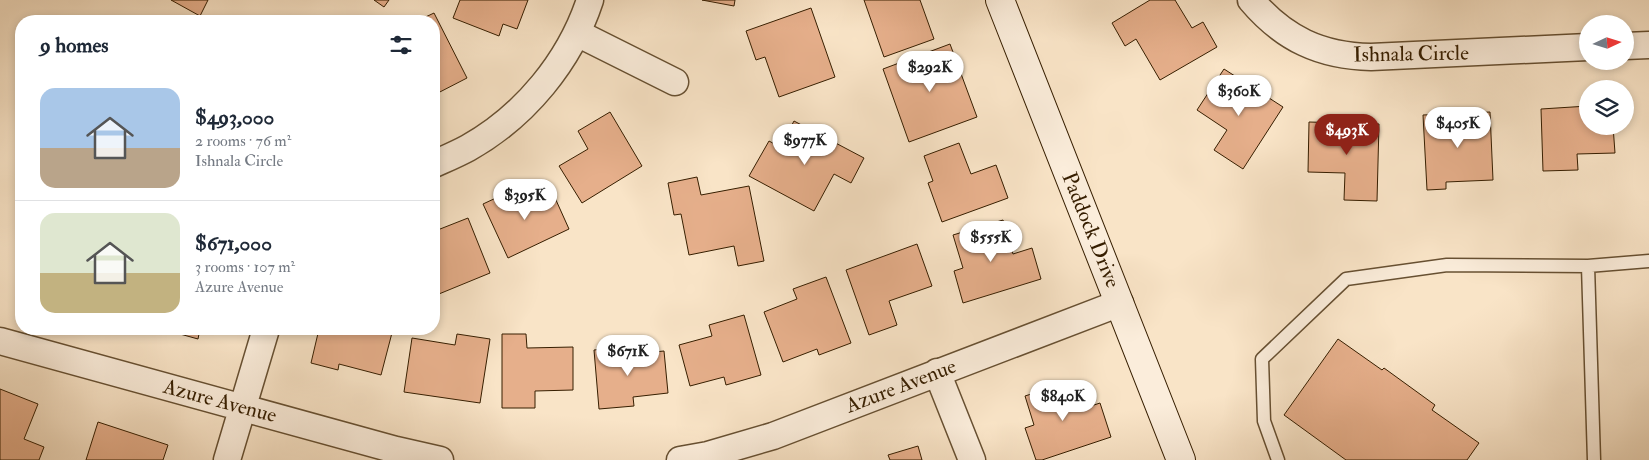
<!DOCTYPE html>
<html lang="en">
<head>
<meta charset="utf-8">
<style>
  body { margin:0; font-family:"IM FELL Double Pica",serif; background:#f6f6f7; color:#1f2937; height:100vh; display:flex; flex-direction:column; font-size:19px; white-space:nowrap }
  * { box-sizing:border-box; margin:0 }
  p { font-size:16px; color:#747a83 }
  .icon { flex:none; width:28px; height:28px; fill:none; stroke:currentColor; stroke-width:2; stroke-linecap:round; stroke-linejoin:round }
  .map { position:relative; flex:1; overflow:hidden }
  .sheet { position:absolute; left:15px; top:15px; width:425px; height:320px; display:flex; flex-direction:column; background:#fff; border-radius:20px; box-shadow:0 2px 8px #0003 }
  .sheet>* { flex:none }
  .needle { width:32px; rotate:86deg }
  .tools { position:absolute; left:1579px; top:15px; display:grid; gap:10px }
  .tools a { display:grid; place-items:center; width:55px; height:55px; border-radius:50%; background:#fff; box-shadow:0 2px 8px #0003; font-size:25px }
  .price { position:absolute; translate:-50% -42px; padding:0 11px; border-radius:18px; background:#fff; color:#222; font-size:16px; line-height:32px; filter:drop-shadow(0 1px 2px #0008) }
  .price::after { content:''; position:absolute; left:50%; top:30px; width:15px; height:11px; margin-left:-8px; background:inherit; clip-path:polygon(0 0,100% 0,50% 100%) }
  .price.current { background:#8f2418; color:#fff }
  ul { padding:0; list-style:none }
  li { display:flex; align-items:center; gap:15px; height:125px; padding:0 25px }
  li+li { border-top:1px solid #e0e1e3 }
  li span { display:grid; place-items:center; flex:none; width:140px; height:100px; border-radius:15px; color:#555 }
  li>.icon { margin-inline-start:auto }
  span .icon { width:60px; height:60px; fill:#fffc; stroke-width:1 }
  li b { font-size:21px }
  h2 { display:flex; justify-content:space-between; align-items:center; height:60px; padding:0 25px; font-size:21px }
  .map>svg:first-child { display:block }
  .building { fill:#e6af8b; stroke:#361e00 }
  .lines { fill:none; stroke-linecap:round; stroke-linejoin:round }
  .lane-casing { stroke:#675032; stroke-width:15 }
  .street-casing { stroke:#675032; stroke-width:29 }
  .secondary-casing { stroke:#361e00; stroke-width:30 }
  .lane { stroke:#fbeddb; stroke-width:12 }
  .street { stroke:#fbeddb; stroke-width:26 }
  .secondary { stroke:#fbeddb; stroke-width:28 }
  .labels { text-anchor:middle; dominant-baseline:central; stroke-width:4.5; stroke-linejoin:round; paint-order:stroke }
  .street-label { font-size:21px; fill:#361e00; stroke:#fbeddb }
</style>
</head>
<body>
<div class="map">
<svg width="1649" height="460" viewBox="0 0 1649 460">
  <rect width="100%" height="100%" fill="#f9e4c7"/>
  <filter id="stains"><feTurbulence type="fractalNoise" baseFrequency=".004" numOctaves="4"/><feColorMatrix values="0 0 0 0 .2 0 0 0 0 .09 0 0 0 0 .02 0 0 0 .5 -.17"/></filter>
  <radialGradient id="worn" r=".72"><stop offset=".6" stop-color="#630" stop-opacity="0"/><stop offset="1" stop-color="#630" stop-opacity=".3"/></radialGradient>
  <path class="building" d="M171,0H208L200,16Z
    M374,0H389L384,7Z
    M460,0H528L517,29L503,24L499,36L453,18Z
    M702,0H735L734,6Z
    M864,0H920L934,39L884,57Z
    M1150,0H1175L1192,28L1203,22L1217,47L1160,80L1136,39L1125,46L1112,23Z
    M811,8L835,77L779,97L765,57L756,60L746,31Z
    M434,13L467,78L434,95V21H417Z
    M950,44L977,117L909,142L883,69Z
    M1224,69L1283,107L1243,169L1214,150L1227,130L1197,110Z
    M1588,106V126H1613L1615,153L1577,154L1578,170L1543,171L1541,109Z
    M610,112L642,166L582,203L559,166L588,149L578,131Z
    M1490,112L1493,180L1446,182V189L1427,190L1423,115Z
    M794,121L864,158L851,183L834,174L814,211L749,176L769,141L780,147Z
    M1309,122L1379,124L1377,201L1344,200L1345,173L1308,172Z
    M959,143L971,174L996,165L1008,198L942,222L928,183L933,181L924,156Z
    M697,177L701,195L749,186L764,261L738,266L734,246L689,255L681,214L674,215L668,183Z
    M551,189L569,229L508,258L483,204L511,191L517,204Z
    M468,218L490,273L434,296V227L435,231Z
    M1003,220L1013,254L1032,248L1041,279L963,303L954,271L963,268L953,235Z
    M917,244L932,286L889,301L897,325L869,335L846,270Z
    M826,277L851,343L819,355L817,349L783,362L764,312L797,299L793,289Z
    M744,315L761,375L726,385L724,377L690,386L679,345L712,336L709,325Z
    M162,329H200L198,339Z
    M319,329H393L381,375L339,364L338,370L311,363Z
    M457,334L490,339L480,403L404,392L412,338L455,345Z
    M502,334H526L527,348L573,347V390L535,391V408H502Z
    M1338,339L1382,370L1384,368L1435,405L1432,410L1479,443L1467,460H1346L1284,415Z
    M623,347V355L664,351L668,393L633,397L634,406L599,409L594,350Z
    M1072,381L1082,409L1100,403L1111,437L1042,460H1036L1025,428L1034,425L1025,396Z
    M0,389L38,404L24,439L44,447L39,460H0Z
    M98,422L168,445L163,460H86Z
    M918,446L922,460H890L888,455Z"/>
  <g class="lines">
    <defs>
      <path id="lane" d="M1588,266L1594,460
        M1278,460L1264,421L1262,359L1346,279L1447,265L1588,266L1649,261"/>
      <path id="street" d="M1251,0C1284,39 1321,56 1371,57L1588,47
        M577,33L675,82
        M1625,46L1649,45
        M434,164C445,159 457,154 468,148C525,116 570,61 590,0
        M0,341L396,450L440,460
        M937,372L972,460
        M227,460L266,329
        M680,460L708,455L773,436L1120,303"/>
      <path id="secondary" d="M1000,0L1181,460"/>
    </defs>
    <use href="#lane" class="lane-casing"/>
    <use href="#street" class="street-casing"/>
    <use href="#secondary" class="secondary-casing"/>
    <use href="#lane" class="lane"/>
    <use href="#street" class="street"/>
    <use href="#secondary" class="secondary"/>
  </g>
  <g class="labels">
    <g class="street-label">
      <text transform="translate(1411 54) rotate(-1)">Ishnala Circle</text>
      <text transform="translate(1091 230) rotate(68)">Paddock Drive</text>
      <text transform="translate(901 386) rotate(-21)">Azure Avenue</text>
      <text transform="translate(220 401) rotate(15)">Azure Avenue</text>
    </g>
  </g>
  <rect width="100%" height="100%" filter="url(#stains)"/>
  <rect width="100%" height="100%" fill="url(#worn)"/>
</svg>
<div class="tools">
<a><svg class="needle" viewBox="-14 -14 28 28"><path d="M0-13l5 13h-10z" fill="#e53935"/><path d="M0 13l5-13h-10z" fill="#747a83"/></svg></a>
<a><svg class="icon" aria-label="layers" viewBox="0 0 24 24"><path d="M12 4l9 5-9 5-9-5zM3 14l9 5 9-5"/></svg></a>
</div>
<b class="price" style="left:930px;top:93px">$292K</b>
<b class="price" style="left:1239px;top:117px">$360K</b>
<b class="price" style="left:1458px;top:149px">$405K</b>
<b class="price current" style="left:1347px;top:156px">$493K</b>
<b class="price" style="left:805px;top:166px">$977K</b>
<b class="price" style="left:525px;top:221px">$395K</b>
<b class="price" style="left:991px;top:263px">$555K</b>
<b class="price" style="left:628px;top:377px">$671K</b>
<b class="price" style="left:1063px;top:422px">$840K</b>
<section class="sheet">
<h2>9 homes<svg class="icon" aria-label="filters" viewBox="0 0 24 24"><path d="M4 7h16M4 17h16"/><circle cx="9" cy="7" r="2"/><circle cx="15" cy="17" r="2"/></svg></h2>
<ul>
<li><span style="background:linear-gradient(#a9c7e8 60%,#b9a48a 0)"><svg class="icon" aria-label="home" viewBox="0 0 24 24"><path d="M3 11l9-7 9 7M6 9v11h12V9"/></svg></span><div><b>$493,000</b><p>2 rooms · 76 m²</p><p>Ishnala Circle</p></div></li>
<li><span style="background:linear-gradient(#dfe7d0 60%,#c2b280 0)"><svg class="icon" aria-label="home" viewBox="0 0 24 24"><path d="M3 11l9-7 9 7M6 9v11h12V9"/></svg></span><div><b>$671,000</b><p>3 rooms · 107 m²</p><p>Azure Avenue</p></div></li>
</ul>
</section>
</div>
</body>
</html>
